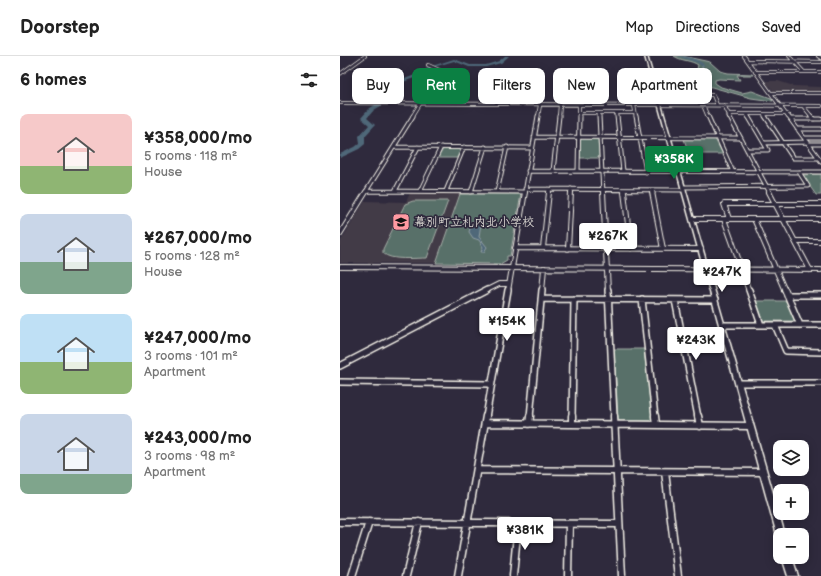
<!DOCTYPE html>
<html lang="en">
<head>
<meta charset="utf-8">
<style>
  body { margin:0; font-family:"Balsamiq Sans","Klee One",sans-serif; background:#f6f6f6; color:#222; height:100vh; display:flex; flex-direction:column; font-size:15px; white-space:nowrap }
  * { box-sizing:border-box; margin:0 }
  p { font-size:13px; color:#767676 }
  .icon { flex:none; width:22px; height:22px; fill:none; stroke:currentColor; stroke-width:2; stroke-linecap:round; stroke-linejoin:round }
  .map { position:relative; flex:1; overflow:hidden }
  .panel { display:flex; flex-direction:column; background:#fff; width:340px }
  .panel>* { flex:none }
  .hud { position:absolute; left:12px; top:12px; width:380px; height:36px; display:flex; gap:8px }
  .fabs { position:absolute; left:433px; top:384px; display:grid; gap:8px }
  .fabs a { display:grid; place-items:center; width:36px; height:36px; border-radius:8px; background:#fff; box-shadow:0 2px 10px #0003; font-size:20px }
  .price { position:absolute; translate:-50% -34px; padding:0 9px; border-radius:4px; background:#fff; color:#222; font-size:13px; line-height:26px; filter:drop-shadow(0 1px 2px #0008) }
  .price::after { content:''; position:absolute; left:50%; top:24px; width:12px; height:9px; margin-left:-6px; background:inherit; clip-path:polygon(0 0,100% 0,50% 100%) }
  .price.current { background:#0b8043; color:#fff }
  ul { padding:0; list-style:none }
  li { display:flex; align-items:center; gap:12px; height:100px; padding:0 20px }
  li span { display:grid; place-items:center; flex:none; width:112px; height:80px; border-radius:8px; color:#555 }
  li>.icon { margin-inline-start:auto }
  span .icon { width:48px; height:48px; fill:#fffc; stroke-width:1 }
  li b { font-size:17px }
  h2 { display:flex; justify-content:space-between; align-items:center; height:48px; padding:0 20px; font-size:17px }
  .chip { padding:0 14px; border-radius:8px; background:#fff; box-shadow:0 2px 10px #0003; font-size:14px; line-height:36px }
  .chip.current { background:#0b8043; color:#fff }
  header { display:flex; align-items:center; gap:24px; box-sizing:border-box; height:56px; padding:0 20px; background:#fff; border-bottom:1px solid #e0e0e0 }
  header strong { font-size:19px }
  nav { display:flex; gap:22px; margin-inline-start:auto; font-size:14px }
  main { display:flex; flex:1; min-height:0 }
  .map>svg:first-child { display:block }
  .built { fill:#423a46 }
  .green { fill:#596f69; stroke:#a6b0a8 }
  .water { fill:#4f6879; stroke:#919fa5 }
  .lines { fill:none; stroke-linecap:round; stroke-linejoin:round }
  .stream { stroke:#919fa5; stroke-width:1 }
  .river { fill:#4f6879; fill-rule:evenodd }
  .minor-far4-casing { stroke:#f4f1e8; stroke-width:4 }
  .minor-far3-casing { stroke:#f4f1e8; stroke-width:5 }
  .minor-far2-casing { stroke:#f4f1e8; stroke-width:6 }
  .minor-far1-casing { stroke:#f4f1e8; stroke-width:8 }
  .minor-casing { stroke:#f4f1e8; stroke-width:9 }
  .tertiary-casing { stroke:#f4f1e8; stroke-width:3 }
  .minor-far4 { stroke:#2f2a3d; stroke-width:2.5 }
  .minor-far3 { stroke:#2f2a3d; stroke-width:3 }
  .minor-far2 { stroke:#2f2a3d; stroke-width:4 }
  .minor-far1 { stroke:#2f2a3d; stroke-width:5 }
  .minor { stroke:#2f2a3d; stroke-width:6 }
  .tertiary { fill:#2f2a3d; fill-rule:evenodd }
  .labels { text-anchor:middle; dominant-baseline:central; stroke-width:3.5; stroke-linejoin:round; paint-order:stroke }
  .poi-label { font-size:12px; fill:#f4f1e8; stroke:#2f2a3d; text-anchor:start }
</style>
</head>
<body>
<header>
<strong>Doorstep</strong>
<nav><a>Map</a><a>Directions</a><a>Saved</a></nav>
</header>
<main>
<section class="panel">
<h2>6 homes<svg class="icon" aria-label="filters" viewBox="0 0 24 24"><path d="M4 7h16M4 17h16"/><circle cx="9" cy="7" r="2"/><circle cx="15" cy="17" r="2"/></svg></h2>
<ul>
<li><span style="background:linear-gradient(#f6c9c9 65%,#8fb573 0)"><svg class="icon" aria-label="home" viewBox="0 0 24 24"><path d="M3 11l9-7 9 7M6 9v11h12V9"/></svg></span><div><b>¥358,000/mo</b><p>5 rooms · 118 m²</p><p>House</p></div></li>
<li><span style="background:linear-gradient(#c9d6e8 60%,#7fa58c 0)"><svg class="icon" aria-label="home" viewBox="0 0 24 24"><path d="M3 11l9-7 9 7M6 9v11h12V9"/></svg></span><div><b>¥267,000/mo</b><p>5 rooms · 128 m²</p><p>House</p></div></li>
<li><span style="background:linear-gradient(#bfe0f5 60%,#8fb573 0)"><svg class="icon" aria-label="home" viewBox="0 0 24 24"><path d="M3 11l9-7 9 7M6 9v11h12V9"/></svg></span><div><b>¥247,000/mo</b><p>3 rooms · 101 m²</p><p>Apartment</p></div></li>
<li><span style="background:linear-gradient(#c9d6e8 75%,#7fa58c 0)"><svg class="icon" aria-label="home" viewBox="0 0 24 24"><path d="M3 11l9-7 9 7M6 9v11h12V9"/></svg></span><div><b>¥243,000/mo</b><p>3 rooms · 98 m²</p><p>Apartment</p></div></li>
</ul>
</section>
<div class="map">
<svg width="481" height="520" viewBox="0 0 481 520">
  <rect width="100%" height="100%" fill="#2f2a3d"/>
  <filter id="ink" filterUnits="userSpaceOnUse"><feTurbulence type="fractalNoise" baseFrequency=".025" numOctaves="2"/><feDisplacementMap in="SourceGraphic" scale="8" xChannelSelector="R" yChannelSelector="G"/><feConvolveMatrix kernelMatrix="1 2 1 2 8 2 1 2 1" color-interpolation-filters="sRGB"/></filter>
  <g filter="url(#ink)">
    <path class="built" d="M425,25H438L454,30L481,31V36H434Z
      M70,137L120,138L96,207H0V186L25,145L66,146Z"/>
    <path class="green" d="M334,0H342L370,6L380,15L388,17L412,18L413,19H397L400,24L379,23L375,24V27L381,31L402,37L412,35L431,42L433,45L411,42L354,26L358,9C351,4 341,5 334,0Z
      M240,83H258L259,102H240Z
      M344,83H375L383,98H349Z
      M103,93H121L117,102H98Z
      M481,118V139H476L462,119Z
      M120,138H181L170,200H167V204L160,208L96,207Z
      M73,145H108L87,202C76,202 50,205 43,197V193L65,148Z
      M416,245H447L455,263L453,265H425L423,264Z
      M274,293H304L312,362L310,365H280L278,363Z"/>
    <path class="water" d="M132,165L141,167L139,181L147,191L144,196H141L143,191L139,184L133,182L129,176Z"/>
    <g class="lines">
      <path class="stream" d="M359,23L358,19L363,9"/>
      <path class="river" d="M165,0H169L161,7L146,11H129L114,5L94,11L92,10L114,3L130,9H146L159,5Z
        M337,0C346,0 358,3 365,9L361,10L358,7Z
        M89,11L93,12C84,23 65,21 58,31C57,34 57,38 56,41L34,54L27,62L35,69L25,80V88L19,93L0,102V98L15,91L20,87L19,80L29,69L21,62L30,52L52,39C54,19 78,23 89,11Z"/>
      <defs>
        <path id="minor-far4" d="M404,0L448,61
          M449,0L464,16
          M478,0L481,2
          M408,5L481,6
          M415,16H481
          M0,18L25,0
          M431,37H481
          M317,39H373L377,49
          M0,47L481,50
          M294,49L296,61
          M363,49L368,61
          M384,49L390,61
          M463,50L472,61
          M239,57H295
          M259,57V61
          M277,57V61
          M389,58H447
          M407,58L408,61
          M424,58L426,61
          M72,61L96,22L99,14L88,9
          M198,61L200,49
          M219,61L220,49
          M239,61V49"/>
        <path id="minor-far3" d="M259,60L263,137
          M277,60L283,115
          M296,60L306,116
          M368,60L393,116
          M389,60L430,137
          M425,60L453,102H479
          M448,60L481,105
          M471,60L474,63
          M451,63H481
          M457,73H481
          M194,81L401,82
          M465,82H481
          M424,87L468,86
          M469,88H481
          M54,91L192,92
          M407,94H428L408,60
          M188,115L481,116
          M213,115L219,60
          M238,115L239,60
          M343,131L468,130L459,116
          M185,133L344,134
          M284,134V137
          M312,134L313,137
          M27,135L184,136
          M55,135L78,91
          M80,135L101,91
          M106,135L124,91
          M131,136L145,91
          M157,136L167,91
          M25,137L73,60
          M185,137L198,60
          M209,137V133
          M231,137V133"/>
        <path id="minor-far2" d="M263,136L268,235
          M284,136L291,193
          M312,136L323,193
          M429,136L470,214
          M352,163H481
          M384,163L402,213
          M389,163L384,148H481
          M414,163L445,235
          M0,178L26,136
          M455,185H481
          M175,192L361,193
          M203,192L209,136
          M228,193L231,136
          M0,211L481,214
          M401,213L409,235
          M145,235L159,228H168
          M168,235L185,136
          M202,235L204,212"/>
        <path id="minor-far1" d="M268,234L274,361
          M409,234L421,269
          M445,234L460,269
          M447,239H481
          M201,243L375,244
          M302,243L315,361
          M335,244L358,361
          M382,269H481
          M435,269L446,295L481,296
          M0,310L147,234
          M0,326L151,328
          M398,327H481
          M146,361L168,234
          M190,361L202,234
          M232,361L234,243"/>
        <path id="minor" d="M274,360L282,520
          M315,360L316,369
          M358,360L360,370
          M145,367L410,370
          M189,368L190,360
          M232,368V360
          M137,414L423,416
          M325,416L338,520
          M0,466L279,468
          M12,520L29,466
          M66,520L79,466
          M118,520L146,360
          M173,520L178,468
          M228,520L229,468"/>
        <path id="tertiary" d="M305,0H307L445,479H440V483L438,482L437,479Z
          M442,501H452L458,520H448Z"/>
      </defs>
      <use href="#minor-far4" class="minor-far4-casing"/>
      <use href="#minor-far3" class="minor-far3-casing"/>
      <use href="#minor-far2" class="minor-far2-casing"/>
      <use href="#minor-far1" class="minor-far1-casing"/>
      <use href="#minor" class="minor-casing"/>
      <use href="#tertiary" class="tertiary-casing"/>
      <use href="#minor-far4" class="minor-far4"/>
      <use href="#minor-far3" class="minor-far3"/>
      <use href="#minor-far2" class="minor-far2"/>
      <use href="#minor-far1" class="minor-far1"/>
      <use href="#minor" class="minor"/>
      <use href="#tertiary" class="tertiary"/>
    </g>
  </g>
  <defs>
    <symbol id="school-square" viewBox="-11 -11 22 22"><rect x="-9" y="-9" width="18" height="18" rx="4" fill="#ff9aa2" stroke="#2f2a3d"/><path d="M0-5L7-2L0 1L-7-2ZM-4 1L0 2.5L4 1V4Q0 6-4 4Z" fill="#111"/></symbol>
  </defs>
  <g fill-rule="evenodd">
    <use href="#school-square" x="51" y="156" width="20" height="20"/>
  </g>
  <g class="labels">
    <g class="poi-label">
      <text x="74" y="166">幕別町立札内北小学校</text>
    </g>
  </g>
</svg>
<div class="fabs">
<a><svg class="icon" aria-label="layers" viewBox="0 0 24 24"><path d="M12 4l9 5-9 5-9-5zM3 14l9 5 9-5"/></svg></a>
<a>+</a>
<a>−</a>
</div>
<b class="price current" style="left:334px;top:124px">¥358K</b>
<b class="price" style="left:268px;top:201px">¥267K</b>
<b class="price" style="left:382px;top:237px">¥247K</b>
<b class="price" style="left:167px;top:286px">¥154K</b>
<b class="price" style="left:356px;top:305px">¥243K</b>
<b class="price" style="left:185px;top:495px">¥381K</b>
<div class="hud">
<a class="chip">Buy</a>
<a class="chip current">Rent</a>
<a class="chip">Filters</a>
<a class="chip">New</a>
<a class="chip">Apartment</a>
</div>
</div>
</main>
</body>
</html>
